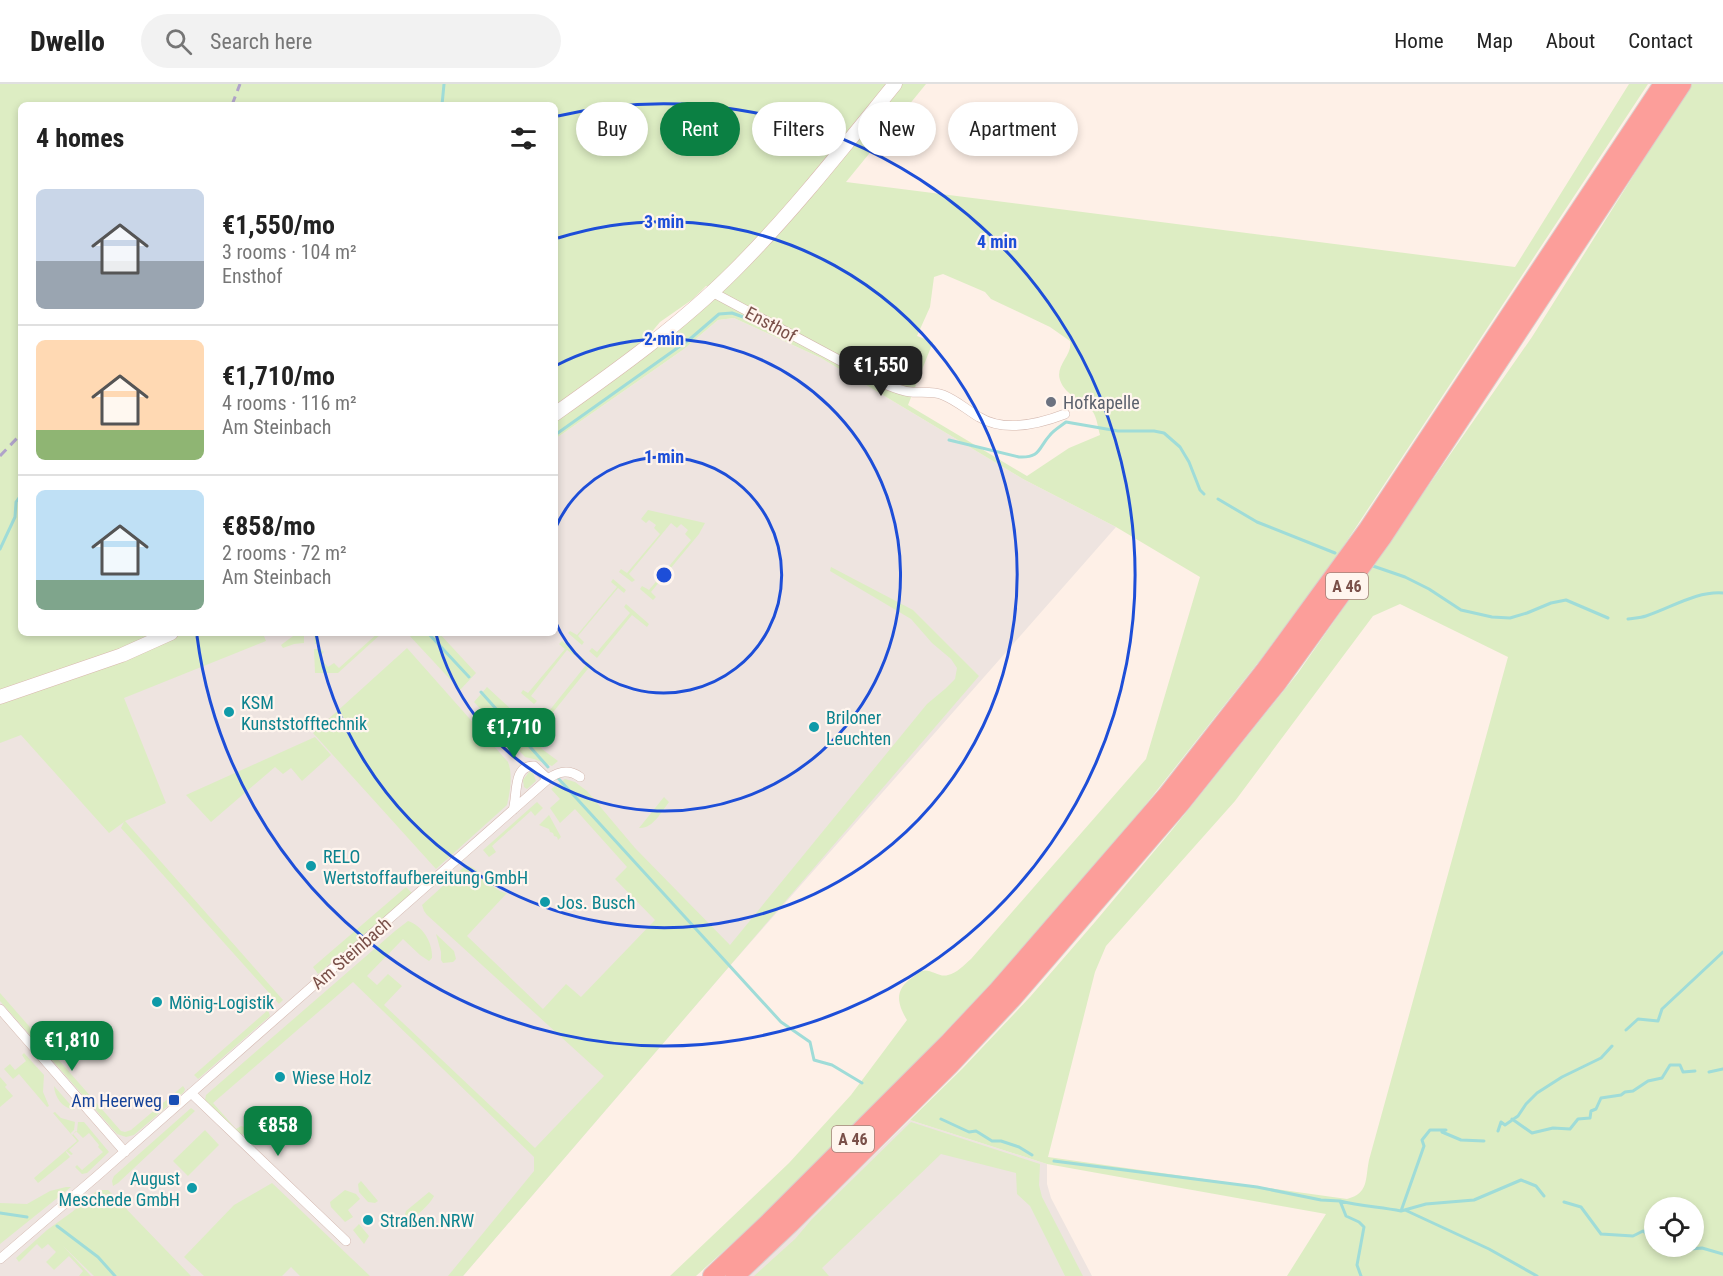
<!DOCTYPE html>
<html lang="en">
<head>
<meta charset="utf-8">
<style>
  body { margin:0; font-family:"Roboto Condensed",sans-serif; background:#f2f2f2; color:#222; height:100vh; display:flex; flex-direction:column; font-size:22px; white-space:nowrap }
  * { box-sizing:border-box; margin:0 }
  p { font-size:20px; color:#767676 }
  .icon { flex:none; width:33px; height:33px; fill:none; stroke:currentColor; stroke-width:2; stroke-linecap:round; stroke-linejoin:round }
  .map { position:relative; flex:1; overflow:hidden }
  .details { position:absolute; left:18px; top:18px; width:540px; height:534px; display:flex; flex-direction:column; background:#fff; border-radius:9px; box-shadow:0 3px 9px #0003 }
  .details>* { flex:none }
  .banner { position:absolute; left:576px; top:18px; width:570px; height:54px; display:flex; gap:12px }
  .buttons { position:absolute; left:1644px; top:1113px; display:grid; gap:12px }
  .buttons a { display:grid; place-items:center; width:60px; height:60px; border-radius:50%; background:#fff; box-shadow:0 3px 9px #0003; font-size:30px }
  .price { position:absolute; translate:-50% -51px; padding:0 14px; border-radius:12px; background:#0b8043; color:#fff; font-size:20px; line-height:39px; filter:drop-shadow(0 2px 3px #0008) }
  .price::after { content:''; position:absolute; left:50%; top:36px; width:18px; height:14px; margin-left:-9px; background:inherit; clip-path:polygon(0 0,100% 0,50% 100%) }
  .price.current { background:#222; color:#fff }
  ul { padding:0; list-style:none }
  li { display:flex; align-items:center; gap:18px; height:150px; padding:0 18px }
  li+li { border-top:2px solid #e0e0e0 }
  li span { display:grid; place-items:center; flex:none; width:168px; height:120px; border-radius:9px; color:#555 }
  li>.icon { margin-inline-start:auto }
  span .icon { width:72px; height:72px; fill:#fffc; stroke-width:1 }
  li b { font-size:26px }
  h2 { display:flex; justify-content:space-between; align-items:center; height:72px; padding:0 18px; font-size:26px }
  .pill { padding:0 21px; border-radius:27px; background:#fff; box-shadow:0 3px 9px #0003; font-size:21px; line-height:54px }
  .pill.current { background:#0b8043; color:#fff }
  header { display:flex; align-items:center; gap:36px; box-sizing:border-box; height:84px; padding:0 30px; background:#fff; border-bottom:2px solid #e0e0e0 }
  header strong { font-size:28px }
  nav { display:flex; gap:33px; margin-inline-start:auto; font-size:21px }
  .search { width:420px; height:54px; background:#f2f2f2; display:flex; align-items:center; gap:15px; box-sizing:border-box; padding:0 21px; border-radius:33px; color:#767676; font-size:22px }
  .map>svg:first-child { display:block }
  .industrial { fill:#eee4e0 }
  .green { fill:#ddedc3; fill-rule:evenodd }
  .lines { fill:none; stroke-linecap:round; stroke-linejoin:round }
  .stream { stroke:#9fdcd8; stroke-width:3 }
  .minor-casing { stroke:#d3b7ae; stroke-width:10 }
  .secondary-casing { stroke:#d9b7ad; stroke-width:15 }
  .motorway-casing { stroke:#dacecc; stroke-width:20 }
  .minor { stroke:#fff; stroke-width:9 }
  .secondary { stroke:#fff; stroke-width:14 }
  .motorway { stroke:#fc9e9a; stroke-width:18 }
  .rail { stroke:#b0a3c9; stroke-width:3; stroke-dasharray:9 6; stroke-linecap:butt }
  .ring { fill:none; stroke:#1d4ed8; stroke-width:3 }
  .worship-dot { fill:#6b7280; stroke:#fff5ee; stroke-width:2 }
  .culture-dot { fill:#0f9aa8; stroke:#fff5ee; stroke-width:2 }
  .transit-dot { fill:#1a4fb4; stroke:#fff5ee; stroke-width:2 }
  .labels { text-anchor:middle; dominant-baseline:central; stroke-width:4.5; stroke-linejoin:round; paint-order:stroke }
  .shield { fill:#fff5ee; stroke:#a2827a; stroke-width:1.5 }
  .shield-label { font-size:16px; font-weight:bold; fill:#7a5049 }
  .street-label { font-size:18px; fill:#7a5049; stroke:#fff5ee }
  .worship-label { font-size:18px; fill:#5b616d; stroke:#fff5ee; text-anchor:start }
  .culture-label { font-size:18px; fill:#0d838f; stroke:#fff5ee; text-anchor:start }
  .transit-label { font-size:18px; fill:#164399; stroke:#fff5ee; text-anchor:end }
  .centre { fill:#1d4ed8; stroke:#fff5ee; stroke-width:3 }
  .ring-label { font-size:18px; text-anchor:middle; font-weight:bold; fill:#1d4ed8; stroke:#fff5ee; stroke-width:4.5; stroke-linejoin:round; paint-order:stroke }
</style>
</head>
<body>
<header>
<strong>Dwello</strong>
<div class="search"><svg class="icon" aria-label="search" viewBox="0 0 24 24"><circle cx="10" cy="10" r="6"/><path d="M15 15l6 6"/></svg>Search here</div>
<nav><a>Home</a><a>Map</a><a>About</a><a>Contact</a></nav>
</header>
<div class="map">
<svg width="1723" height="1192" viewBox="0 0 1723 1192">
  <rect width="100%" height="100%" fill="#fef0e7"/>
  <path class="industrial" d="M734,234L821,274L1023,395L1116,443L728,884L463,1192H0V634L220,549H555V355L684,265L718,236Z
    M910,1036L1047,1080V1100L1051,1114L1092,1192H749Z"/>
  <path class="green" d="M0,0H926L846,98L1515,183L1629,0H1648L1333,478L1260,576L1128,743L1004,886L883,1013L766,1129L696,1192H670L789,1079L851,1011L907,936C896,918 895,905 913,893C916,891 918,888 921,887C931,884 939,894 948,891C957,889 964,881 971,875L1146,675L1200,493L1116,443L1023,395L821,274L734,234L718,236L684,265L555,355V336L774,153L827,93L771,142L710,203L706,202L693,215L660,238L640,262L555,323V21H21V549H158L132,561L0,606ZM943,190L985,208L991,215L1050,243L1070,257C1073,271 1055,281 1060,296C1065,312 1084,316 1093,328C1097,334 1098,344 1100,351L1069,364L1027,392L908,321L933,258L917,252L930,223L934,193Z
    M1691,0H1723V1192H1287L1326,1130L1047,1080L910,1036L963,984L1030,913L1095,838L1172,746L1298,589L1532,253ZM1400,520L1508,573L1369,1076C1365,1096 1369,1109 1347,1115L1048,1073L1095,888L1106,862L1235,717L1373,532ZM1654,1124H1694V1162H1654Z
    M648,426L705,439L699,450L651,508L656,513L653,516L640,505L642,502L649,506L691,456L685,450L688,446L681,440L677,444L671,439L629,490L635,496L632,498L619,488L621,485L627,489L660,450L654,444L656,441L649,436L646,439L641,435Z
    M831,483L913,526L979,592L463,1192H448L534,1087V1073L353,898L213,1019L236,1045L241,1042L245,1043L247,1046L245,1050L239,1051L205,1016L206,1011L395,847L408,837C423,842 433,859 432,874L429,877L420,871L403,855L367,892L377,901L388,890L402,902L384,921L535,1064L604,992L427,831L424,827L422,821L466,781C483,785 490,807 507,809L467,852L543,925L566,900L581,913L655,836L615,795L627,783L575,725L560,739L550,724L560,715L551,705L565,695L575,698L587,707L635,764L730,861L927,620L945,605L955,595L957,584L951,575L932,559L911,535L830,487Z
    M613,495L626,506L624,509L618,504L578,552L584,558L582,561L568,549L570,547L577,551L617,503L611,498Z
    M626,520L649,540L647,543L632,531L597,574L589,567L592,564L597,568L630,529L624,523Z
    M183,549H271L264,552L266,557L124,614L166,719L125,737L283,916L279,920L121,744L124,738L109,749L21,651L0,659V618L151,564Z
    M297,549H318V560H315L314,551L304,552V559L294,560L283,564L281,561Z
    M378,549H382L338,589H315L314,565H321L324,568L319,573L328,583L334,579L339,584Z
    M407,549H439L476,589L460,606Z
    M562,557L576,568L574,571L567,566L531,612L537,617L534,620L521,609L523,606L528,609L565,565L559,560Z
    M407,564L508,678C513,690 510,708 507,721L436,785L313,649Z
    M583,574L591,581L550,632L542,626L544,623L549,627L586,581L581,577Z
    M487,603L527,640L542,665L558,677L552,682L534,675L525,673L474,618Z
    M315,653L331,671L302,697L291,684L283,690L275,683L211,738L186,711Z
    M529,688L533,689L536,697L527,705L524,703L523,696Z
    M664,713L669,718C661,728 653,745 639,744Z
    M537,718L543,724L535,732L531,727L492,762L496,768L489,773L483,766Z
    M549,731L561,753L558,756L557,753L554,752L553,749L550,748L549,745L539,741Z
    M406,803L412,809L318,890L313,883Z
    M436,850L454,867L456,875L453,878L443,879L441,876V868Z
    M0,909L121,1047L125,1048L131,1046L183,1002L185,1005L184,1008L134,1051L126,1053L117,1050L0,917Z
    M268,926L270,932L198,995L194,991Z
    M24,969L44,991L43,1008L49,1022L47,1023L19,990L13,995L4,985L10,980L15,986L26,977L22,971Z
    M0,993L7,1001L5,1003L13,1012L0,1023Z
    M54,1002L75,1026C62,1024 55,1014 54,1002Z
    M191,1024L195,1027L118,1099L113,1102L112,1097L114,1092Z
    M55,1028L61,1034L75,1038L74,1046L71,1049L72,1051L77,1047L78,1038H84L109,1068L87,1089L82,1090L75,1083L77,1081L82,1086L103,1068L98,1063L99,1061L89,1049L83,1054L76,1047L73,1050L79,1057L69,1066L73,1070L71,1071L66,1067V1068L70,1073L38,1099L34,1094L77,1057L53,1029Z
    M911,1038L1040,1080L1039,1101L1042,1113L1083,1192H1065L1030,1122L1017,1110L1016,1089L941,1070L822,1184L829,1192H754L795,1155L812,1135Z
    M205,1046L219,1061L188,1092L173,1077Z
    M361,1097L378,1117L375,1119L368,1118L359,1108L358,1100Z
    M272,1099L370,1192H300L291,1183L282,1192H204L184,1173L234,1121Z
    M66,1103H71L0,1160V1119L27,1120L50,1107Z
    M98,1106H108L191,1192H94L63,1162L91,1192H79L83,1187L69,1172L54,1186L46,1178L56,1168L48,1160L42,1165L37,1160L19,1178L16,1174L47,1146L72,1128Z
    M345,1106L356,1110L360,1115L348,1126L353,1133L345,1138L331,1123L330,1118Z
    M429,1108L434,1112C430,1120 417,1133 408,1135L405,1130L406,1127Z
    M359,1140L369,1152L364,1160L353,1146Z"/>
  <g class="lines">
    <path class="stream" d="M442,21L444,0
      M555,351L690,255L719,230L732,229L746,234
      M949,356L1019,373C1041,374 1038,364 1050,351C1054,346 1061,342 1066,338L1118,347H1154L1164,349L1180,363L1189,378L1200,406L1204,410
      M1218,415L1257,438L1335,469
      M0,465L15,433L16,418L21,411
      M1373,482L1405,493L1429,505L1461,526L1492,533L1510,534L1527,529L1551,519L1566,516L1608,534
      M1628,535C1634,534 1640,534 1646,532C1671,524 1696,507 1723,509
      M428,549L469,593
      M481,608L548,683
      M557,693L781,938L810,958L814,976L832,981L862,999
      M1626,946L1638,935L1658,937L1662,925L1723,868
      M1709,988L1723,985
      M941,1035L969,1048L976,1047L992,1057H1001L1019,1063L1032,1071
      M1512,1035L1532,1049L1553,1044L1570,1045L1578,1035L1590,1034L1591,1027L1596,1025L1601,1014L1621,1011L1625,1008L1633,1007L1648,997L1662,994L1670,981H1680L1683,988L1695,987
      M1498,1047L1501,1038L1505,1041L1518,1032L1526,1020L1537,1009L1562,993L1601,974L1612,962
      M1054,1077L1257,1103L1321,1116L1340,1117L1346,1132L1359,1138L1364,1143L1357,1181L1361,1192
      M1340,1117C1360,1122 1380,1123 1401,1127L1424,1062L1422,1056L1430,1046H1446L1442,1048L1461,1056L1484,1057
      M1564,1118L1581,1123L1601,1150L1633,1152L1643,1147L1654,1155
      M1405,1126L1489,1165L1537,1192
      M1401,1127L1426,1120L1474,1116L1521,1096L1536,1102L1544,1112
      M0,1129L27,1133
      M57,1142L98,1173L115,1192
      M1685,1162L1691,1165L1702,1164L1723,1170"/>
    <defs>
      <path id="minor" d="M712,208L880,298C890,302 900,307 911,308C922,309 933,307 943,311C956,316 967,326 979,333C1005,349 1039,340 1065,330
        M513,726C518,712 512,681 534,682L548,695
        M0,925L125,1068
        M191,1009L346,1157
        M0,1175L97,1092L548,695C559,687 569,685 580,693"/>
      <path id="secondary" d="M555,330C617,286 680,241 734,187C792,129 843,64 895,0
        M0,613L122,571L171,549"/>
      <path id="motorway" d="M712,1192L768,1139L950,957L998,906L1167,711L1265,586L1368,445L1663,0
        M735,1192L790,1140L950,981L1012,915L1181,719L1278,598L1382,454L1682,0"/>
    </defs>
    <use href="#minor" class="minor-casing"/>
    <use href="#secondary" class="secondary-casing"/>
    <use href="#motorway" class="motorway-casing"/>
    <use href="#minor" class="minor"/>
    <use href="#secondary" class="secondary"/>
    <use href="#motorway" class="motorway"/>
    <path class="rail" d="M232,21L240,0
      M0,372L21,350"/>
  </g>
  <g class="ring">
    <path d="M555 445A118 118 0 1 1 555 537"/>
    <path d="M555 282A236 236 0 1 1 436 550"/>
    <path d="M558 154A353 353 0 1 1 316 549"/>
    <path d="M558 32A471 471 0 1 1 197 552"/>
  </g>
  <circle class="worship-dot" cx="1051" cy="318" r="6"/>
  <g class="culture-dot">
    <circle cx="229" cy="628" r="6"/>
    <circle cx="814" cy="643" r="6"/>
    <circle cx="311" cy="782" r="6"/>
    <circle cx="545" cy="818" r="6"/>
    <circle cx="157" cy="918" r="6"/>
    <circle cx="280" cy="993" r="6"/>
    <circle cx="192" cy="1104" r="6"/>
    <circle cx="368" cy="1136" r="6"/>
  </g>
  <rect class="transit-dot" x="168" y="1010" width="12" height="12" rx="3"/>
  <g class="labels">
    <g class="shield">
      <rect x="1326" y="489" width="42" height="26" rx="4.5"/>
      <rect x="832" y="1042" width="42" height="26" rx="4.5"/>
    </g>
    <g class="shield-label">
      <text x="1347" y="502">A 46</text>
      <text x="853" y="1055">A 46</text>
    </g>
    <g class="street-label">
      <text transform="translate(771 240) rotate(28)">Ensthof</text>
      <text transform="translate(351 869) rotate(-41)">Am Steinbach</text>
    </g>
    <g class="worship-label">
      <text x="1063" y="318">Hofkapelle</text>
    </g>
    <g class="culture-label">
      <text x="241" y="618">KSM<tspan x="241" dy="21">Kunststofftechnik</tspan></text>
      <text x="826" y="633">Briloner<tspan x="826" dy="21">Leuchten</tspan></text>
      <text x="323" y="772">RELO<tspan x="323" dy="21">Wertstoffaufbereitung GmbH</tspan></text>
      <text x="557" y="818">Jos. Busch</text>
      <text x="169" y="918">Mönig-Logistik</text>
      <text x="292" y="993">Wiese Holz</text>
      <text x="180" y="1094" text-anchor="end">August<tspan x="180" dy="21">Meschede GmbH</tspan></text>
      <text x="380" y="1136">Straßen.NRW</text>
    </g>
    <g class="transit-label">
      <text x="162" y="1016">Am Heerweg</text>
    </g>
  </g>
  <circle cx="664" cy="491" r="9" class="centre"/>
  <g class="ring-label">
    <text x="664" y="144">3 min</text>
    <text x="997" y="164">4 min</text>
    <text x="664" y="261">2 min</text>
    <text x="664" y="379">1 min</text>
  </g>
</svg>
<div class="buttons">
<a><svg class="icon" aria-label="locate" viewBox="0 0 24 24"><circle cx="12" cy="12" r="6"/><path d="M12 2v4M12 18v4M2 12h4M18 12h4"/></svg></a>
</div>
<b class="price current" style="left:881px;top:313px">€1,550</b>
<b class="price" style="left:514px;top:675px">€1,710</b>
<b class="price" style="left:72px;top:988px">€1,810</b>
<b class="price" style="left:278px;top:1073px">€858</b>
<div class="banner">
<a class="pill">Buy</a>
<a class="pill current">Rent</a>
<a class="pill">Filters</a>
<a class="pill">New</a>
<a class="pill">Apartment</a>
</div>
<section class="details">
<h2>4 homes<svg class="icon" aria-label="filters" viewBox="0 0 24 24"><path d="M4 7h16M4 17h16"/><circle cx="9" cy="7" r="2"/><circle cx="15" cy="17" r="2"/></svg></h2>
<ul>
<li><span style="background:linear-gradient(#c9d6e8 60%,#9aa5b1 0)"><svg class="icon" aria-label="home" viewBox="0 0 24 24"><path d="M3 11l9-7 9 7M6 9v11h12V9"/></svg></span><div><b>€1,550/mo</b><p>3 rooms · 104 m²</p><p>Ensthof</p></div></li>
<li><span style="background:linear-gradient(#ffd9b3 75%,#8fb573 0)"><svg class="icon" aria-label="home" viewBox="0 0 24 24"><path d="M3 11l9-7 9 7M6 9v11h12V9"/></svg></span><div><b>€1,710/mo</b><p>4 rooms · 116 m²</p><p>Am Steinbach</p></div></li>
<li><span style="background:linear-gradient(#bfe0f5 75%,#7fa58c 0)"><svg class="icon" aria-label="home" viewBox="0 0 24 24"><path d="M3 11l9-7 9 7M6 9v11h12V9"/></svg></span><div><b>€858/mo</b><p>2 rooms · 72 m²</p><p>Am Steinbach</p></div></li>
</ul>
</section>
</div>
</body>
</html>
